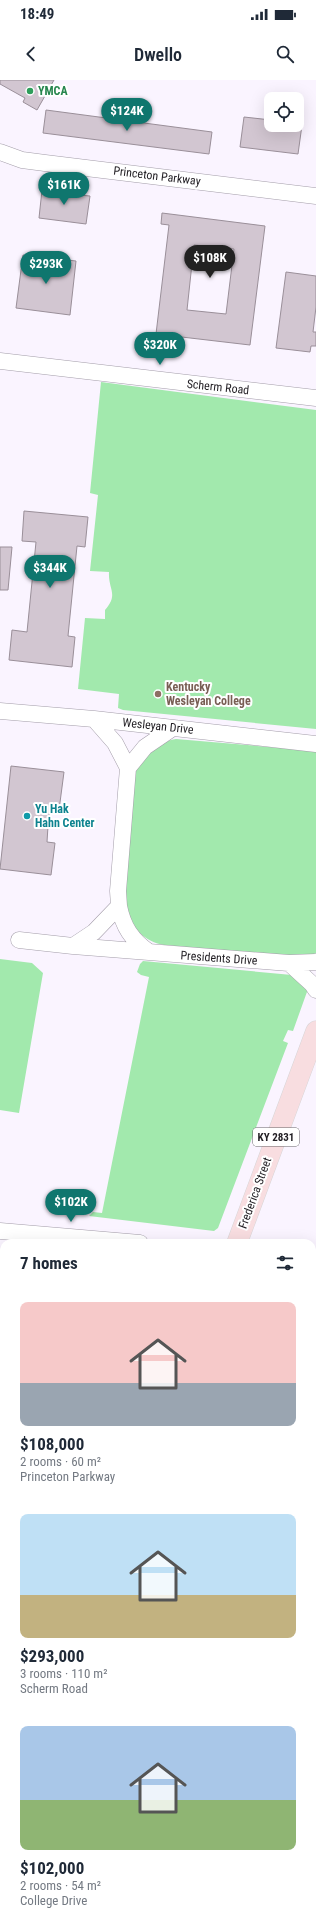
<!DOCTYPE html>
<html lang="en">
<head>
<meta charset="utf-8">
<style>
  body { margin:0; font-family:"Roboto Condensed",sans-serif; background:#f6f6f7; color:#1f2937; height:100vh; display:flex; flex-direction:column; font-size:15px; white-space:nowrap }
  * { box-sizing:border-box; margin:0 }
  p { font-size:13px; color:#747a83 }
  .icon { flex:none; width:22px; height:22px; fill:none; stroke:currentColor; stroke-width:2; stroke-linecap:round; stroke-linejoin:round }
  .map { position:relative; flex:1; overflow:hidden }
  .side { position:absolute; left:0px; top:1159px; width:316px; height:692px; display:flex; flex-direction:column; background:#fff; border-radius:12px 12px 0 0; box-shadow:0 4px 16px #0002 }
  .side>* { flex:none }
  .buttons { position:absolute; left:264px; top:12px; display:grid; gap:8px }
  .buttons a { display:grid; place-items:center; width:40px; height:40px; border-radius:8px; background:#fff; box-shadow:0 4px 16px #0002; font-size:20px }
  .price { position:absolute; translate:-50% -34px; padding:0 9px; border-radius:14px; background:#0f766e; color:#fff; font-size:13px; line-height:26px; filter:drop-shadow(0 1px 2px #0008) }
  .price::after { content:''; position:absolute; left:50%; top:24px; width:12px; height:9px; margin-left:-6px; background:inherit; clip-path:polygon(0 0,100% 0,50% 100%) }
  .price.selected { background:#222; color:#fff }
  ul { padding:0; list-style:none }
  li { display:grid; align-content:center; gap:8px; height:212px; padding:0 20px }
  li span { display:grid; place-items:center; height:124px; border-radius:8px; color:#555 }
  li>.icon { margin-inline-start:auto }
  span .icon { width:72px; height:72px; fill:#fffc; stroke-width:1 }
  li b { font-size:17px }
  h2 { display:flex; justify-content:space-between; align-items:center; height:48px; padding:0 20px; font-size:17px }
  .status { display:flex; justify-content:space-between; align-items:center; height:28px; padding:0 20px; background:#fff; direction:ltr }
  .status svg { height:11px; fill:currentColor }
  header { display:flex; justify-content:space-between; align-items:center; height:52px; padding:0 20px; background:#fff; font-size:18px; font-weight:600 }
  .map>svg:first-child { display:block }
  .green { fill:#a2e9ad }
  .building { fill:#d2c6d1; stroke:#9a8f99; fill-rule:evenodd }
  .lines { fill:none; stroke-linecap:round; stroke-linejoin:round }
  .minor-casing { stroke:#a39da9; stroke-width:17 }
  .major-casing { stroke:#d7d6d7; stroke-width:21 }
  .minor { stroke:#fff; stroke-width:16 }
  .major { stroke:#f8dde0; stroke-width:20 }
  .leisure-dot { fill:#2e9e5b; stroke:#fff; stroke-width:1.5 }
  .education-dot { fill:#8d6e63; stroke:#fff; stroke-width:1.5 }
  .culture-dot { fill:#0f9aa8; stroke:#fff; stroke-width:1.5 }
  .labels { text-anchor:middle; dominant-baseline:central; stroke-width:4; stroke-linejoin:round; paint-order:stroke }
  .shield { fill:#fff; stroke:#646265; stroke-width:1 }
  .shield-label { font-size:11px; font-weight:bold; fill:#211e23 }
  .leisure-label { font-size:12px; font-weight:bold; fill:#27864d; stroke:#fff; text-anchor:start }
  .street-label { font-size:12px; fill:#211e23; stroke:#fff }
  .education-label { font-size:12px; font-weight:bold; fill:#785e54; stroke:#fff; text-anchor:start }
  .culture-label { font-size:12px; font-weight:bold; fill:#0d838f; stroke:#fff; text-anchor:start }
</style>
</head>
<body>
<div class="status"><b>18:49</b><svg viewBox="0 0 49 12"><path d="M0 12V9h3v3zM5 12V6h3v6zM10 12V3h3v9zM15 12V0h3v12zM26 1h20v11H26zM47 4h2v5h-2z"/></svg></div>
<header><svg class="icon" aria-label="back" viewBox="0 0 24 24"><path d="M15 5l-7 7 7 7"/></svg>Dwello<svg class="icon" aria-label="search" viewBox="0 0 24 24"><circle cx="10" cy="10" r="6"/><path d="M15 15l6 6"/></svg></header>
<div class="map">
<svg width="316" height="1851" viewBox="0 0 316 1851">
  <rect width="100%" height="100%" fill="#faf4ff"/>
  <path class="green" d="M101,302L316,330V649L123,630L118,628L119,614L78,609L85,538L105,539V530C119,514 108,510 109,492L90,491L98,415L90,413Z
    M176,659L316,671V873L306,878L164,865C143,861 135,849 124,832L135,692C143,677 159,661 176,659Z
    M0,879L32,883L43,893L19,1033L0,1030Z
    M143,881L292,895L308,909L293,951L288,950L283,961L288,963L218,1148L214,1151L89,1136L93,1132L102,1133L149,897L141,895L137,892L140,884Z"/>
  <path class="building" d="M0,0H54L37,30L23,22L25,18L0,4Z
    M46,30L212,52L209,74L43,53Z
    M244,37L271,40V45H302L298,74L240,67Z
    M52,109L79,113V115L90,116L86,144L39,138L42,110L52,111Z
    M162,133L265,146L250,265L156,254L169,145L161,144ZM194,165L234,169L226,234L187,230Z
    M23,175L76,181L70,235L16,228Z
    M286,192L316,196V227L313,252H316V266H311L310,272L276,268Z
    M24,431L88,437L85,467L77,466L68,556L75,557L72,587L9,580L12,550L27,552L36,462L22,461Z
    M0,467H12L8,510H0Z
    M11,686L64,692L59,730L50,729L48,746L47,762L55,763L51,795L0,789Z"/>
  <g class="lines">
    <defs>
      <path id="minor" d="M0,72L22,80L45,83L316,116
        M0,281L316,318
        M0,631L94,639L316,664
        M128,688L145,667L173,648
        M119,826C123,847 132,860 149,872
        M19,860L73,866L94,852L119,826L118,811L128,688L115,663L94,639
        M73,866L289,883L312,904L316,910
        M289,883L316,882
        M0,1151L140,1163
        M0,1371L4,1372
        M0,1650L4,1651
        M312,1777L316,1761
        M293,1851L294,1847"/>
      <path id="major" d="M237,1163L316,951
        M0,1819L4,1805"/>
    </defs>
    <use href="#minor" class="minor-casing"/>
    <use href="#major" class="major-casing"/>
    <use href="#minor" class="minor"/>
    <use href="#major" class="major"/>
  </g>
  <circle class="leisure-dot" cx="30" cy="11" r="4"/>
  <circle class="education-dot" cx="158" cy="614" r="4"/>
  <circle class="culture-dot" cx="27" cy="736" r="4"/>
  <g class="labels">
    <rect class="shield" x="253" y="1048" width="46" height="18" rx="3"/>
    <g class="shield-label">
      <text x="276" y="1057">KY 2831</text>
    </g>
    <g class="leisure-label">
      <text x="38" y="11">YMCA</text>
    </g>
    <g class="street-label">
      <text transform="translate(157 96) rotate(7)">Princeton Parkway</text>
      <text transform="translate(218 307) rotate(6)">Scherm Road</text>
      <text transform="translate(158 646) rotate(6)">Wesleyan Drive</text>
      <text transform="translate(219 878) rotate(4)">Presidents Drive</text>
      <text transform="translate(255 1113) rotate(-70)">Frederica Street</text>
    </g>
    <g class="education-label">
      <text x="166" y="607">Kentucky<tspan x="166" dy="14">Wesleyan College</tspan></text>
    </g>
    <g class="culture-label">
      <text x="35" y="729">Yu Hak<tspan x="35" dy="14">Hahn Center</tspan></text>
    </g>
  </g>
</svg>
<div class="buttons">
<a><svg class="icon" aria-label="locate" viewBox="0 0 24 24"><circle cx="12" cy="12" r="6"/><path d="M12 2v4M12 18v4M2 12h4M18 12h4"/></svg></a>
</div>
<b class="price" style="left:127px;top:52px">$124K</b>
<b class="price" style="left:64px;top:126px">$161K</b>
<b class="price selected" style="left:210px;top:199px">$108K</b>
<b class="price" style="left:46px;top:205px">$293K</b>
<b class="price" style="left:160px;top:286px">$320K</b>
<b class="price" style="left:50px;top:509px">$344K</b>
<b class="price" style="left:71px;top:1143px">$102K</b>
<section class="side">
<h2>7 homes<svg class="icon" aria-label="filters" viewBox="0 0 24 24"><path d="M4 7h16M4 17h16"/><circle cx="9" cy="7" r="2"/><circle cx="15" cy="17" r="2"/></svg></h2>
<ul>
<li><span style="background:linear-gradient(#f6c9c9 65%,#9aa5b1 0)"><svg class="icon" aria-label="home" viewBox="0 0 24 24"><path d="M3 11l9-7 9 7M6 9v11h12V9"/></svg></span><div><b>$108,000</b><p>2 rooms · 60 m²</p><p>Princeton Parkway</p></div></li>
<li><span style="background:linear-gradient(#bfe0f5 65%,#c2b280 0)"><svg class="icon" aria-label="home" viewBox="0 0 24 24"><path d="M3 11l9-7 9 7M6 9v11h12V9"/></svg></span><div><b>$293,000</b><p>3 rooms · 110 m²</p><p>Scherm Road</p></div></li>
<li><span style="background:linear-gradient(#a9c7e8 60%,#8fb573 0)"><svg class="icon" aria-label="home" viewBox="0 0 24 24"><path d="M3 11l9-7 9 7M6 9v11h12V9"/></svg></span><div><b>$102,000</b><p>2 rooms · 54 m²</p><p>College Drive</p></div></li>
</ul>
</section>
</div>
</body>
</html>
